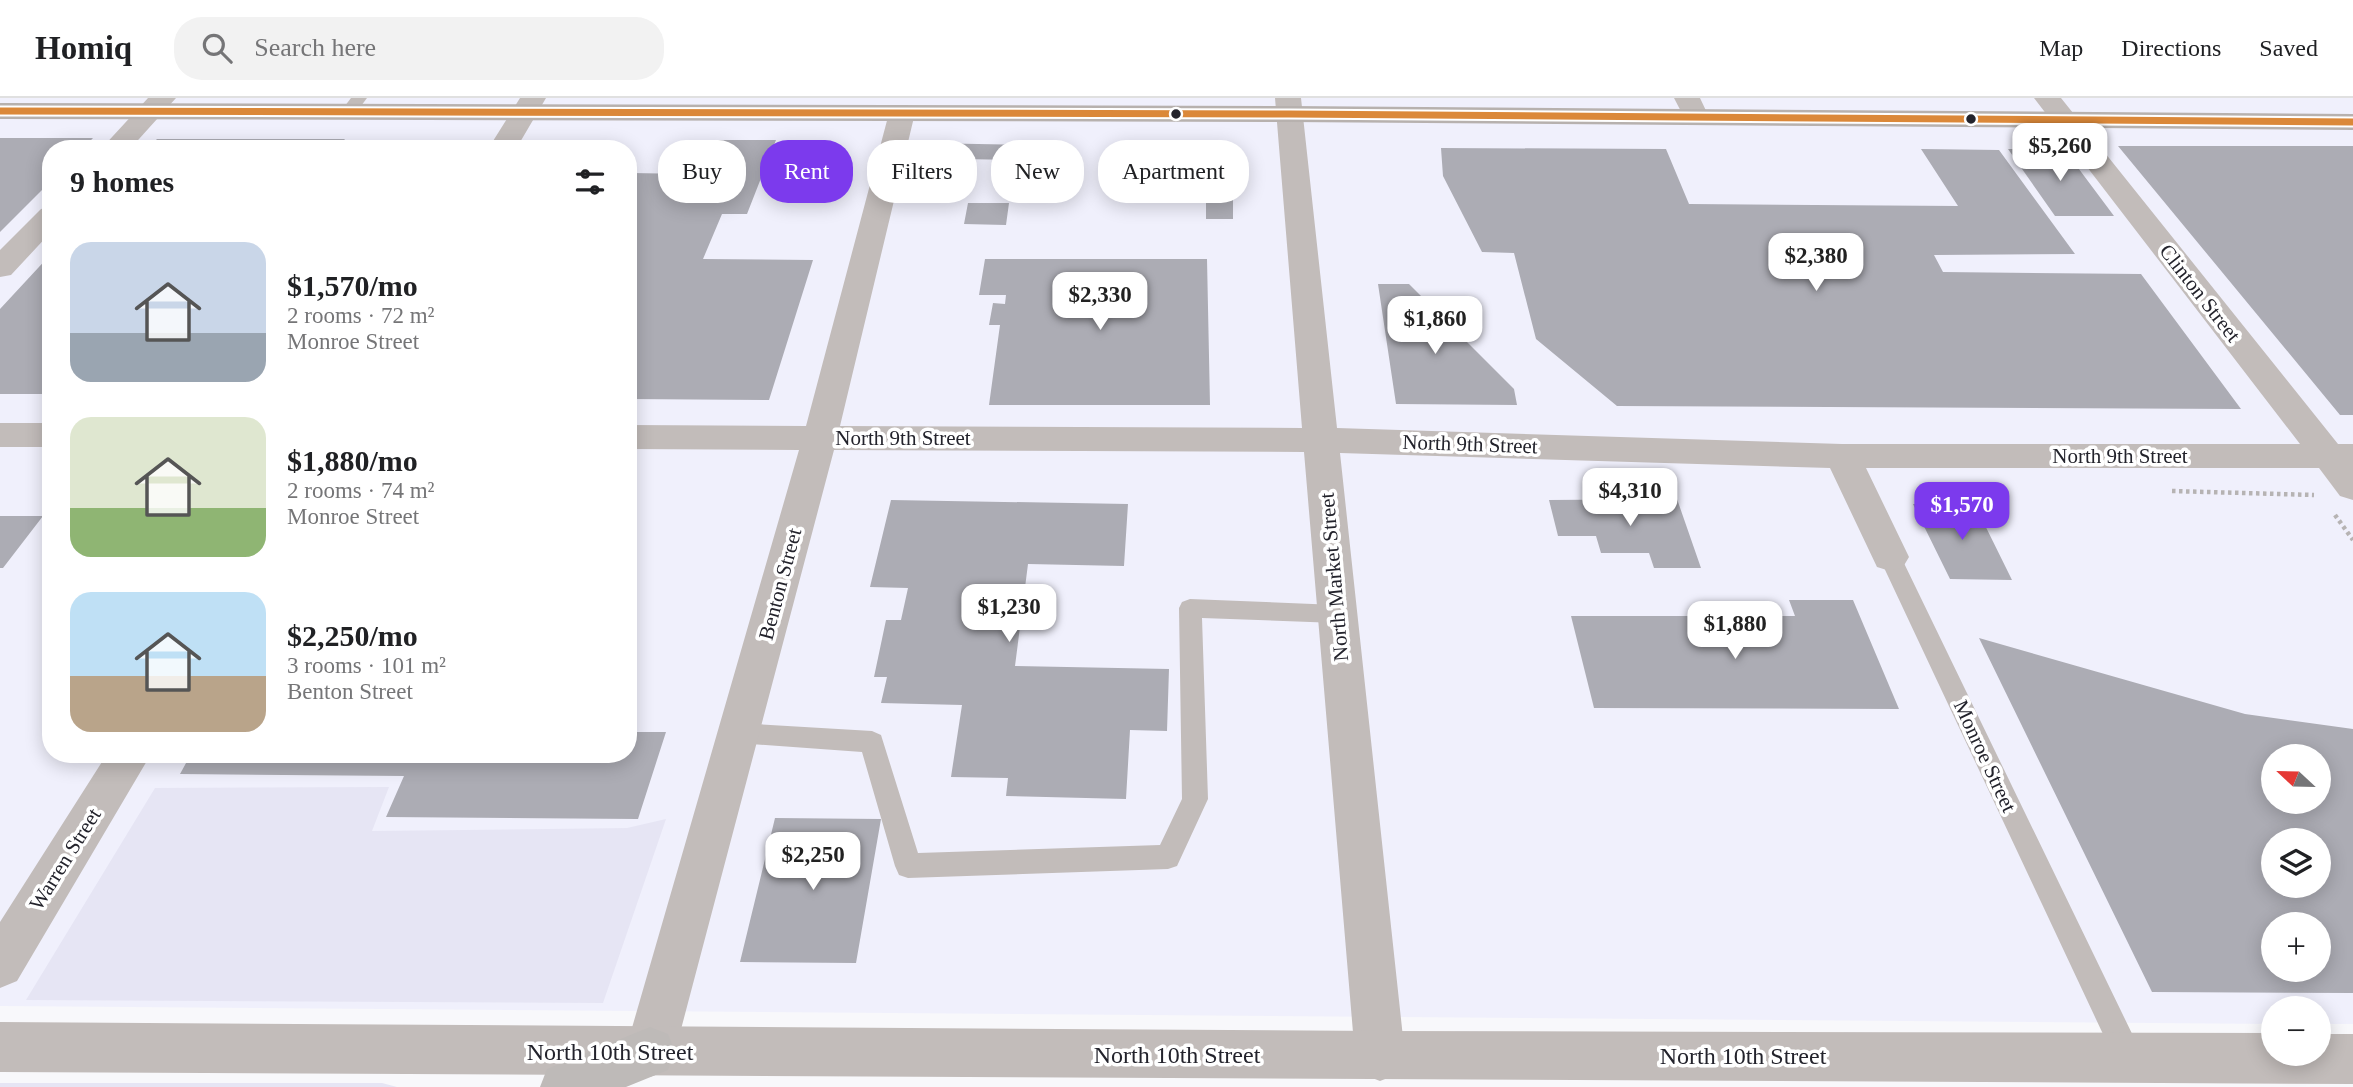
<!DOCTYPE html>
<html lang="en">
<head>
<meta charset="utf-8">
<style>
  body { margin:0; font-family:"Times New Roman",serif; background:#f2f2f2; color:#202124; height:100vh; display:flex; flex-direction:column; font-size:26px; white-space:nowrap }
  * { box-sizing:border-box; margin:0 }
  p { font-size:23px; color:#757577 }
  .icon { flex:none; width:38px; height:38px; fill:none; stroke:currentColor; stroke-width:2; stroke-linecap:round; stroke-linejoin:round }
  .map { position:relative; flex:1; overflow:hidden }
  .details { position:absolute; left:42px; top:42px; width:595px; height:623px; display:flex; flex-direction:column; background:#fff; border-radius:28px; box-shadow:0 4px 18px #0003 }
  .details>* { flex:none }
  .hud { position:absolute; left:658px; top:42px; width:665px; height:63px; display:flex; gap:14px }
  .needle { width:46px; rotate:292deg }
  .tools { position:absolute; left:2261px; top:646px; display:grid; gap:14px }
  .tools a { display:grid; place-items:center; width:70px; height:70px; border-radius:50%; background:#fff; box-shadow:0 4px 18px #0003; font-size:35px }
  .price { position:absolute; translate:-50% -60px; padding:0 16px; border-radius:14px; background:#fff; color:#222; font-size:23px; line-height:46px; filter:drop-shadow(0 2px 4px #0008) }
  .price::after { content:''; position:absolute; left:50%; top:42px; width:21px; height:16px; margin-left:-10px; background:inherit; clip-path:polygon(0 0,100% 0,50% 100%) }
  .price.current { background:#7c3aed; color:#fff }
  ul { padding:0; list-style:none }
  li { display:flex; align-items:center; gap:21px; height:175px; padding:0 28px }
  li span { display:grid; place-items:center; flex:none; width:196px; height:140px; border-radius:21px; color:#555 }
  li>.icon { margin-inline-start:auto }
  span .icon { width:84px; height:84px; fill:#fffc; stroke-width:1 }
  li b { font-size:30px }
  h2 { display:flex; justify-content:space-between; align-items:center; height:84px; padding:0 28px; font-size:30px }
  .tag { padding:0 24px; border-radius:28px; background:#fff; box-shadow:0 4px 18px #0003; font-size:24px; line-height:63px }
  .tag.current { background:#7c3aed; color:#fff }
  header { display:flex; align-items:center; gap:42px; box-sizing:border-box; height:98px; padding:0 35px; background:#fff; border-bottom:2px solid #e0e0e0 }
  header strong { font-size:33px }
  nav { display:flex; gap:38px; margin-inline-start:auto; font-size:24px }
  .search { width:490px; height:63px; background:#f2f2f2; display:flex; align-items:center; gap:18px; box-sizing:border-box; padding:0 24px; border-radius:28px; color:#757577; font-size:26px }
  .map>svg:first-child { display:block }
  .built { fill:#f0f0fc; fill-rule:evenodd }
  .green { fill:#e6e5f4 }
  .building { fill:#acacb4; fill-rule:evenodd }
  .lines { fill:none; stroke-linecap:round; stroke-linejoin:round }
  .path { stroke:#b6b3b3; stroke-width:4.5; stroke-dasharray:3.5 3.5; stroke-linecap:butt }
  .service { fill:#c2bcba; fill-rule:evenodd }
  .minor { fill:#c2bcba; fill-rule:evenodd }
  .tertiary { fill:#c2bcba; fill-rule:evenodd }
  .secondary { fill:#b7b1ae; fill-rule:evenodd }
  .motorway { fill:#bebab8; fill-rule:evenodd }
  .bus-1-casing { stroke:#fff; stroke-width:11 }
  .bus-1 { stroke:#db8839; stroke-width:7 }
  .bus-dot { fill:#23232c; stroke:#fff; stroke-width:2.5 }
  .labels { text-anchor:middle; dominant-baseline:central; stroke-width:7; stroke-linejoin:round; paint-order:stroke }
  .street-label { font-size:21px; fill:#23232c; stroke:#fff }
  .near-street-label { font-size:24px; fill:#23232c; stroke:#fff }
</style>
</head>
<body>
<header>
<strong>Homiq</strong>
<div class="search"><svg class="icon" aria-label="search" viewBox="0 0 24 24"><circle cx="10" cy="10" r="6"/><path d="M15 15l6 6"/></svg>Search here</div>
<nav><a>Map</a><a>Directions</a><a>Saved</a></nav>
</header>
<div class="map">
<svg width="2353" height="989" viewBox="0 0 2353 989">
  <rect width="100%" height="100%" fill="#f8f8fb"/>
  <path class="built" d="M0,0H2353V926H2319V910H2273V926L0,908ZM51,51H628V656H51ZM2273,658H2319V704H2273ZM2273,742H2319V788H2273ZM2273,826H2319V872H2273Z"/>
  <path class="green" d="M389,689L372,733L627,730L666,721L603,905L26,902L155,690Z
    M0,985H382L397,989H0Z"/>
  <path class="building" d="M0,40H93L83,51H51V83L0,134Z
    M157,41H345L337,51H147Z
    M703,42H776L747,116H722L703,161L813,162L769,302L628,301V83L632,75L688,76Z
    M1127,43L1233,45V121H1206V101L1182,100L1183,77H1173L1172,92H1156L1157,87L1133,86L1134,74H1124Z
    M924,45L1025,47L1023,62L961,61L956,80L923,79L927,64L919,63Z
    M2118,48H2353V317H2340Z
    M1441,50L1666,51L1689,106L1958,108L1921,51L1999,52L2075,156L1934,157L1943,174L2141,176L2241,311L1617,308L1536,241L1514,155L1482,154L1443,78Z
    M2008,51H2064L2114,118H2055Z
    M968,105H1009L1006,127L964,126Z
    M51,156V296H0V211Z
    M985,161H1207L1210,307H989L1000,227H989L993,205L1005,206L1006,197H979Z
    M1378,186H1409L1514,291L1517,307L1396,306Z
    M1677,401L1701,470H1654L1649,455H1601L1596,438H1558L1549,402Z
    M891,402L1128,406L1124,468L1028,466L1015,568L1169,571L1167,633L1130,632L1126,701L1006,698L1008,680L951,679L962,607L881,605L887,579H874L886,522H901L908,490L870,489Z
    M1974,405L2012,482L1950,481L1913,406Z
    M0,418H43L3,470H0Z
    M1789,502H1853L1899,611L1594,610L1571,518H1795Z
    M1979,540L2245,616L2353,631V895L2152,894ZM2273,658H2319V704H2273ZM2273,742H2319V788H2273ZM2273,826H2319V872H2273Z
    M628,634H666L638,721L386,719L404,678L180,676L191,656H628Z
    M775,720L881,721L856,865L740,864Z"/>
  <g class="lines">
    <path class="path" d="M2172,393L2314,397
      M2335,417L2353,442"/>
    <path class="service" d="M351,0H367L355,16H343L341,13Z
      M1890,451L1898,453L1901,459L2138,948L2143,958L2138,968L2128,973L2118,968L1879,459L1882,453Z
      M1190,501L1337,507L1345,510L1349,516L1345,522L1337,525L1202,520L1208,701L1177,768L1168,771L908,780L899,777L895,768L862,654L738,645L729,642L726,635L729,628L738,625L872,633L881,637L918,755L1160,747L1182,701L1179,510L1182,504Z"/>
    <path class="minor" d="M148,0H176L130,51H101Z
      M520,0H546L516,51H488Z
      M1275,0H1301L1337,330L1842,346H2300L2034,0H2061L2338,346H2353V402L2340,398L2319,370H1866L1909,459L1903,469L1890,473L1877,469L1830,370L1340,355L1405,958L1398,976L1380,983L1362,976L1355,958L1304,354L834,352L675,954L668,972L650,979L632,972L625,954L799,352L628,351V327L806,328L889,15L893,9L902,7L911,9L915,15L840,328L1302,330Z
      M1674,0H1700L1709,19L1705,25L1696,27L1687,25Z
      M51,108V134L11,177L0,179V152L41,111Z
      M0,325H51V349H0Z
      M107,656H151L17,883L0,890V824Z"/>
    <path class="tertiary" d="M0,924L1380,933L2273,935V956H2319V936H2353V986L0,974Z"/>
    <path class="secondary" d="M0,5L1289,8L2353,16V32L1289,24L0,21Z"/>
    <path class="motorway" d="M650,929L668,936L675,954L668,972L626,989H540L547,971Z"/>
    <defs>
      <path id="bus-1" d="M0,13L1289,16L2353,24"/>
    </defs>
    <use href="#bus-1" class="bus-1-casing"/>
    <use href="#bus-1" class="bus-1"/>
  </g>
  <g class="bus-dot">
    <circle cx="1176" cy="16" r="6"/>
    <circle cx="1971" cy="21" r="6"/>
  </g>
  <g class="labels">
    <g class="street-label">
      <text transform="translate(2200 195) rotate(52)">Clinton Street</text>
      <text x="903" y="340">North 9th Street</text>
      <text transform="translate(1470 346) rotate(2)">North 9th Street</text>
      <text x="2120" y="358">North 9th Street</text>
      <text transform="translate(1334 479) rotate(-95)">North Market Street</text>
      <text transform="translate(780 486) rotate(-75)">Benton Street</text>
      <text transform="translate(1985 658) rotate(65)">Monroe Street</text>
      <text transform="translate(65 761) rotate(-58)">Warren Street</text>
    </g>
    <g class="near-street-label">
      <text x="610" y="954">North 10th Street</text>
      <text x="1177" y="957">North 10th Street</text>
      <text x="1743" y="958">North 10th Street</text>
    </g>
  </g>
</svg>
<div class="tools">
<a><svg class="needle" viewBox="-14 -14 28 28"><path d="M0-13l5 13h-10z" fill="#e53935"/><path d="M0 13l5-13h-10z" fill="#757577"/></svg></a>
<a><svg class="icon" aria-label="layers" viewBox="0 0 24 24"><path d="M12 4l9 5-9 5-9-5zM3 14l9 5 9-5"/></svg></a>
<a>+</a>
<a>−</a>
</div>
<b class="price" style="left:2060px;top:85px">$5,260</b>
<b class="price" style="left:1816px;top:195px">$2,380</b>
<b class="price" style="left:1100px;top:234px">$2,330</b>
<b class="price" style="left:1435px;top:258px">$1,860</b>
<b class="price" style="left:1630px;top:430px">$4,310</b>
<b class="price current" style="left:1962px;top:444px">$1,570</b>
<b class="price" style="left:1009px;top:546px">$1,230</b>
<b class="price" style="left:1735px;top:563px">$1,880</b>
<b class="price" style="left:813px;top:794px">$2,250</b>
<div class="hud">
<a class="tag">Buy</a>
<a class="tag current">Rent</a>
<a class="tag">Filters</a>
<a class="tag">New</a>
<a class="tag">Apartment</a>
</div>
<section class="details">
<h2>9 homes<svg class="icon" aria-label="filters" viewBox="0 0 24 24"><path d="M4 7h16M4 17h16"/><circle cx="9" cy="7" r="2"/><circle cx="15" cy="17" r="2"/></svg></h2>
<ul>
<li><span style="background:linear-gradient(#c9d6e8 65%,#9aa5b1 0)"><svg class="icon" aria-label="home" viewBox="0 0 24 24"><path d="M3 11l9-7 9 7M6 9v11h12V9"/></svg></span><div><b>$1,570/mo</b><p>2 rooms · 72 m²</p><p>Monroe Street</p></div></li>
<li><span style="background:linear-gradient(#dfe7d0 65%,#8fb573 0)"><svg class="icon" aria-label="home" viewBox="0 0 24 24"><path d="M3 11l9-7 9 7M6 9v11h12V9"/></svg></span><div><b>$1,880/mo</b><p>2 rooms · 74 m²</p><p>Monroe Street</p></div></li>
<li><span style="background:linear-gradient(#bfe0f5 60%,#b9a48a 0)"><svg class="icon" aria-label="home" viewBox="0 0 24 24"><path d="M3 11l9-7 9 7M6 9v11h12V9"/></svg></span><div><b>$2,250/mo</b><p>3 rooms · 101 m²</p><p>Benton Street</p></div></li>
</ul>
</section>
</div>
</body>
</html>
